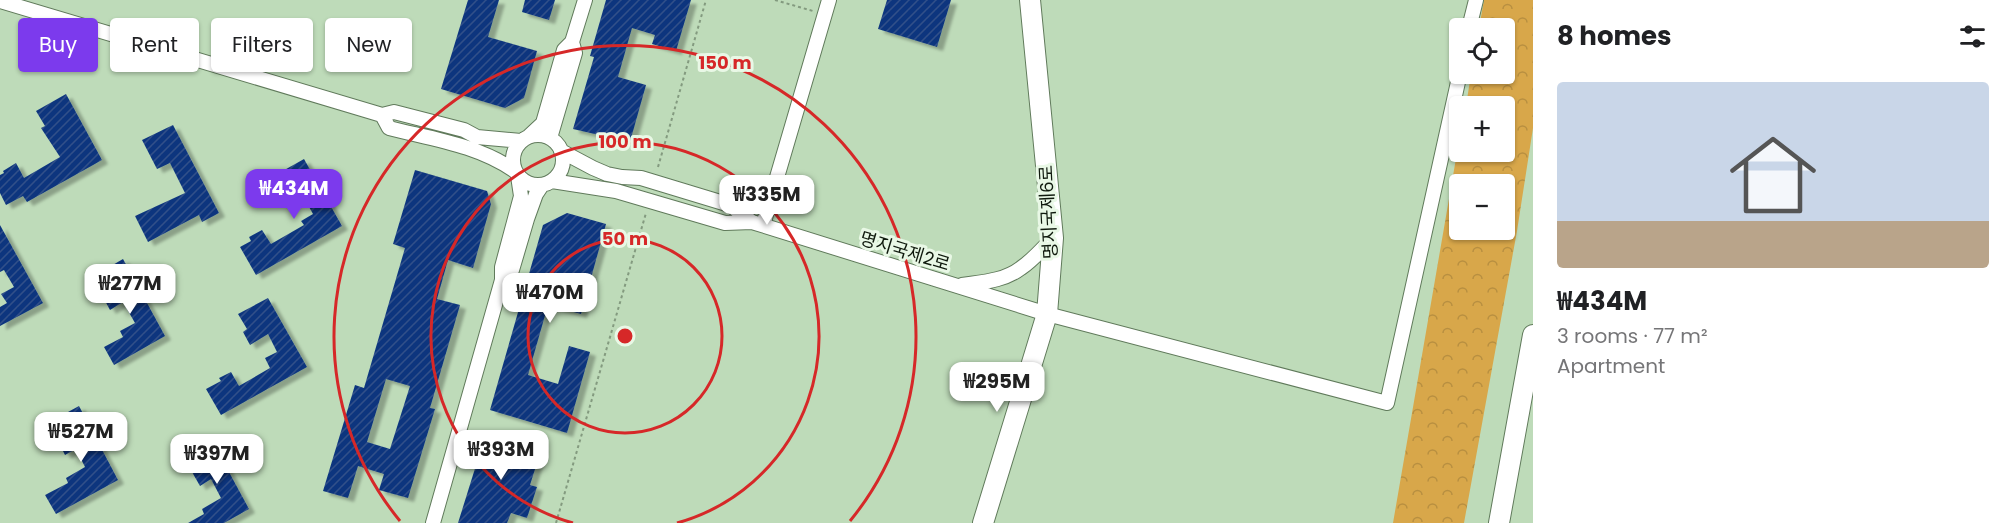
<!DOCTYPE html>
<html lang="en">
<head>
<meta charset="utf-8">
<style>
  body { margin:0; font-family:Poppins,"Noto Sans KR",sans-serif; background:#f6f6f6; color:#202124; height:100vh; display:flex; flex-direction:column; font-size:22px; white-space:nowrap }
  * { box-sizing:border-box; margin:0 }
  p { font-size:20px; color:#757577 }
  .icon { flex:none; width:33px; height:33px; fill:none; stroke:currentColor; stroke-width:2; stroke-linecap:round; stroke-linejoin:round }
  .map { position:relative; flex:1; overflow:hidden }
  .sheet { display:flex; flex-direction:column; background:#fff; width:480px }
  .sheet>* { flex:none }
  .hud { position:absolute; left:18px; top:18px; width:570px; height:54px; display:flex; gap:12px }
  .buttons { position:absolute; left:1449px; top:18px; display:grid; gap:12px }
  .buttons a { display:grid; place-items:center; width:66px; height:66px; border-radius:6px; background:#fff; box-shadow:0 2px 4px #0004; font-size:30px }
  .price { position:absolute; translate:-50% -51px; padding:0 14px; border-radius:12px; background:#fff; color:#222; font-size:20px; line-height:39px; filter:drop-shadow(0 2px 3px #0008) }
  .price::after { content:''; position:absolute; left:50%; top:36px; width:18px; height:14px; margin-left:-9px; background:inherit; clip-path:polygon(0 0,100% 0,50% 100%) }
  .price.on { background:#7c3aed; color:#fff }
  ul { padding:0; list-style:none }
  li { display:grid; align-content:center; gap:12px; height:318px; padding:0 24px }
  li+li { border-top:2px solid #e0e0e0 }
  li span { display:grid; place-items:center; height:186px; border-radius:6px; color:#555 }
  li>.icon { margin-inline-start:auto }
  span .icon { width:108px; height:108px; fill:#fffc; stroke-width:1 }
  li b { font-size:26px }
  h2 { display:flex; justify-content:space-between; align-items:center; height:72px; padding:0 24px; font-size:26px }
  .chip { padding:0 21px; border-radius:6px; background:#fff; box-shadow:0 2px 4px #0004; font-size:21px; line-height:54px }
  .chip.on { background:#7c3aed; color:#fff }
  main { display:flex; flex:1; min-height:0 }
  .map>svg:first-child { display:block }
  .forest { fill:url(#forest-crowns); fill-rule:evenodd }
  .building { fill:url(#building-hatch); fill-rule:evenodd; filter:url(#shadow) }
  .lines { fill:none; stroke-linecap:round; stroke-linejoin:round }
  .street-casing { stroke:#607a5b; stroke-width:16 }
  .secondary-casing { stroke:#607a5b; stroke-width:22 }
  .path { stroke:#839a7f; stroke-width:2; stroke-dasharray:3 3; stroke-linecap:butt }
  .street { stroke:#fff; stroke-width:14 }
  .secondary { stroke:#fff; stroke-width:20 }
  .ring { fill:none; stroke:#d62828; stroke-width:3 }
  .labels { text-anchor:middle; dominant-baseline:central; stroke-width:6; stroke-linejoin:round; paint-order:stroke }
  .street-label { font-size:18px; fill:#0f190d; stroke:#e9f8e6 }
  .centre { fill:#d62828; stroke:#e9f8e6; stroke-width:3 }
  .ring-label { font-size:18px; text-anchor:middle; font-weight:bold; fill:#d62828; stroke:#e9f8e6; stroke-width:6; stroke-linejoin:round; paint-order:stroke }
</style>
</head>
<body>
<main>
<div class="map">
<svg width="1533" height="523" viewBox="0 0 1533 523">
  <defs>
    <pattern id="forest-crowns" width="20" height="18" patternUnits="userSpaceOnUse" patternTransform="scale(1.5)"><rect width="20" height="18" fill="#d8a74a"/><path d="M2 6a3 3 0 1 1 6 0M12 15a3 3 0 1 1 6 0" fill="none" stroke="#b88f40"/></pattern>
    <pattern id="building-hatch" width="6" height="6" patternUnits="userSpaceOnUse" patternTransform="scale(1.5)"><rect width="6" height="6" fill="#0e367e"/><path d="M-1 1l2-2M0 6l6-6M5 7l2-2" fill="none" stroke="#305089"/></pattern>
    <filter id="shadow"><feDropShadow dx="6" dy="4" stdDeviation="1.5" flood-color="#0004"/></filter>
  </defs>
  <rect width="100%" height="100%" fill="#bedbb9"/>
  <path class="forest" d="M1484,0H1533V128L1517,231L1464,523H1393L1459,141L1460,152H1504V106H1466L1471,74H1504V28H1479ZM1460,184H1504V230H1460Z"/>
  <path class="building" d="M468,0H499L488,37L537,51L524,98L505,108L441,89Z
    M525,0H555L549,20L522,12Z
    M606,0H691L676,51L652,44L655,35L632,28L618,77L646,85L630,142L573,129L594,57L590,56Z
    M887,0H951L937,47L878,29Z
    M66,94L102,160L27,202L23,196L6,205L0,193V175L4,173L3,171L16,163L24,178L60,157L41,128L45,126L36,111Z
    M173,125L219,213L202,222L199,215L148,242L135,216L185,193L170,163L157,169L142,140Z
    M304,159L342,226L256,275L240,247L251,241L249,237L262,230L271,244L304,225L301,221L313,214L303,196L285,207L277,194L281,192L272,177Z
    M415,170L487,191L491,204L473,268L448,260L437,299L460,305L430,408L435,409L408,498L379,490L384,474L358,466L348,498L323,491L355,385L364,388L405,248L393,244ZM386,379L410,386L390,449L367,442Z
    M567,213L606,224L581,314L548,305L528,375L558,384L569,346L590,352L567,433L490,410L543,225Z
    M0,225L43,303L0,326V307L7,303L1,294L14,287L4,270L0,272Z
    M123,259L165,336L114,365L104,347L123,337L120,331L135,323L123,302L110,310L103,297L115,291L104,270Z
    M268,298L307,367L221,415L206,389L221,381L219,378L231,372L239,386L270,368L265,358L277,352L268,334L250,345L243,332L247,329L238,314Z
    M79,406L118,480L56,514L45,495L68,483L66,478L85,467L76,449L65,455L58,441L64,438L58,425L60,424L57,418Z
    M487,430L542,447L530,485L537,487L527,518L511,513L507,523H458Z
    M210,437L249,509L224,523H188L204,514L202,509L221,498L211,479L200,486L192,472L199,468L192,456L195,454L191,448Z"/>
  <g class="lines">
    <defs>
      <path id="street" d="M0,1L382,115
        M1469,28L1476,0
        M572,42L585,0
        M513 160a25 25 0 1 1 50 0a25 25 0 1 1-50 0Z
        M528,137L543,123L564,50L572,42L575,53L550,138
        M515,171C478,145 432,139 389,128L382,115L394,112L464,130L477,137L521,141
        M518,176L521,196L502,267V280L512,270L527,219L536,194L542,185
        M552,181L616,191L725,223L752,222L730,205L641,178L622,177L607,174L593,168L561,151
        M752,222L1047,314L1387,403L1460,73
        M763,225L829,0
        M962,285C982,282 1004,281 1021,268C1033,260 1043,248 1053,238
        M433,523L502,280"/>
      <path id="secondary" d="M983,523L1047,314L1053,238L1030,0
        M1499,523L1533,335"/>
    </defs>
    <use href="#street" class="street-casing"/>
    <use href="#secondary" class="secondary-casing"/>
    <path class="path" d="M775,0L813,11
      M658,167L706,0
      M556,523L646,213"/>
    <use href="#street" class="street"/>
    <use href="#secondary" class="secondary"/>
  </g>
  <g class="ring">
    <circle cx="625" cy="336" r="97"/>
    <path d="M573 523A194 194 0 1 1 677 523"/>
    <path d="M400 521A291 291 0 1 1 850 521"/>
  </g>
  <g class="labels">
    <g class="street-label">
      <text transform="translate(1048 212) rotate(-93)">명지국제6로</text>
      <text transform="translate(905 251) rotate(17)">명지국제2로</text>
    </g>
  </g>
  <circle cx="625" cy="336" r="9" class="centre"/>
  <g class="ring-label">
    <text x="725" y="69">150 m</text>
    <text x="625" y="148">100 m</text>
    <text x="625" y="245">50 m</text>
  </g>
</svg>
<div class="buttons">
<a><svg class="icon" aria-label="locate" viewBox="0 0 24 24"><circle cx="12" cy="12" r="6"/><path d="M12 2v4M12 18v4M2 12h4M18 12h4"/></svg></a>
<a>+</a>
<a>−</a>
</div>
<b class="price on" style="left:294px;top:220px">₩434M</b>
<b class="price" style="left:767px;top:226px">₩335M</b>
<b class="price" style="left:130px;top:315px">₩277M</b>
<b class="price" style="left:550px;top:324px">₩470M</b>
<b class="price" style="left:997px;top:413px">₩295M</b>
<b class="price" style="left:81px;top:463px">₩527M</b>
<b class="price" style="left:501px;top:481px">₩393M</b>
<b class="price" style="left:217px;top:485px">₩397M</b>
<div class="hud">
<a class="chip on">Buy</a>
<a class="chip">Rent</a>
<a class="chip">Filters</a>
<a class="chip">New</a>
</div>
</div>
<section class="sheet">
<h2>8 homes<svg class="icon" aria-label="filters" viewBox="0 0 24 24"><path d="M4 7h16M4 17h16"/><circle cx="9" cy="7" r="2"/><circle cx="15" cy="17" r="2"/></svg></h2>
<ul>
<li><span style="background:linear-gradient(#c9d6e8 75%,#b9a48a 0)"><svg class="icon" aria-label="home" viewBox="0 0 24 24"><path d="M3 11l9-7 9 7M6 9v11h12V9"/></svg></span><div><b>₩434M</b><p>3 rooms · 77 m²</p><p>Apartment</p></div></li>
</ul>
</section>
</main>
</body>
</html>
